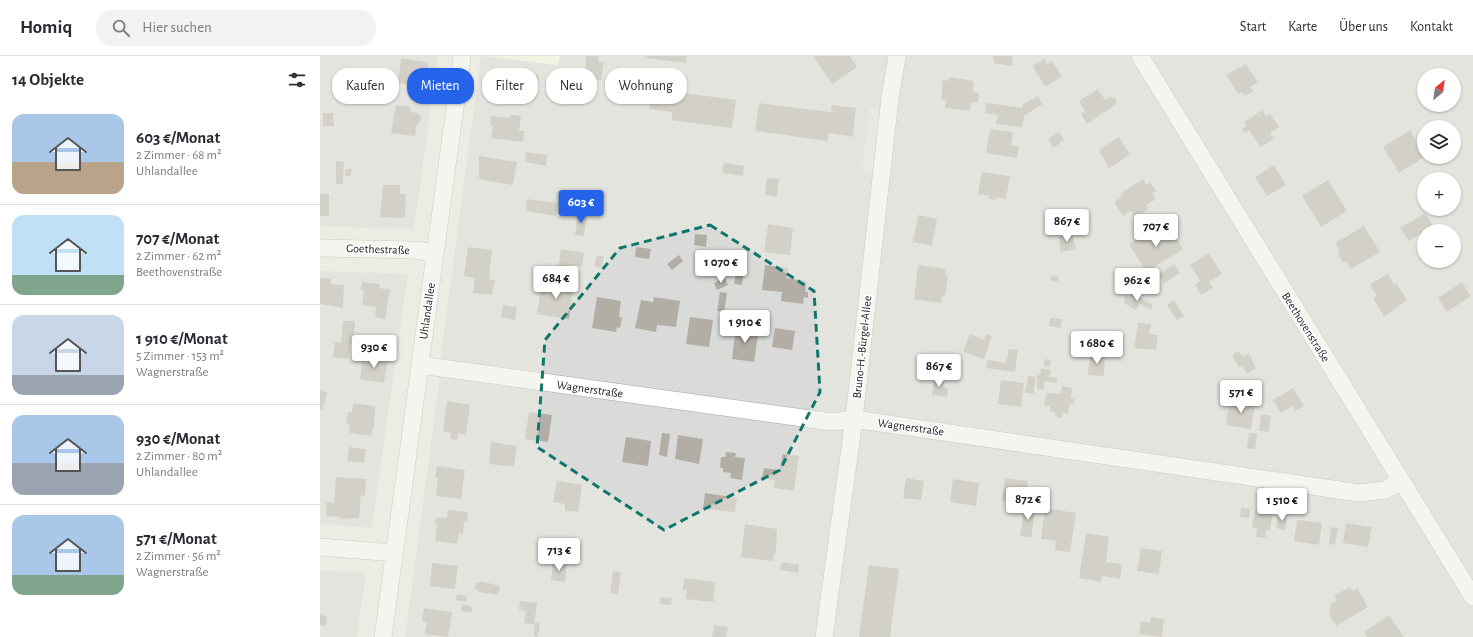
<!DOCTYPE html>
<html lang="de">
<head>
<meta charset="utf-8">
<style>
  body { margin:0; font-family:"Alegreya Sans",sans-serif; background:#f2f2f3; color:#2b2b33; height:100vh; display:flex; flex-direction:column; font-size:15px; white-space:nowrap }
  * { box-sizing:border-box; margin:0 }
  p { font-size:13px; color:#7c7c81 }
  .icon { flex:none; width:22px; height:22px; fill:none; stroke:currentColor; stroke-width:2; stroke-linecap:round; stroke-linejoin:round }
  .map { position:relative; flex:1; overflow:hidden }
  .side { display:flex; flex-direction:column; background:#fff; width:320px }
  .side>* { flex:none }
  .banner { position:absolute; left:12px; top:12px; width:380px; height:36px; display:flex; gap:8px }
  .needle { width:26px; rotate:29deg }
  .fabs { position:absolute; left:1097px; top:12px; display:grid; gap:8px }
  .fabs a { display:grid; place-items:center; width:44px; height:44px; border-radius:50%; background:#fff; box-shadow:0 1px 3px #0004; font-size:20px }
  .price { position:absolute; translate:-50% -34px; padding:0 9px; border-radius:4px; background:#fff; color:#222; font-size:13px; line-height:26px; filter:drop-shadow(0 1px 2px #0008) }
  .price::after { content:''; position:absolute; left:50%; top:24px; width:12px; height:9px; margin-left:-6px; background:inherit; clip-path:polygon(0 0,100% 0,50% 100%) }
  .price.selected { background:#2563eb; color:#fff }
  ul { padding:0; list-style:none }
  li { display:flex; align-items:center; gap:12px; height:100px; padding:0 12px }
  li+li { border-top:1px solid #e1e1e2 }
  li span { display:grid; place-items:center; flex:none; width:112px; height:80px; border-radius:12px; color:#555 }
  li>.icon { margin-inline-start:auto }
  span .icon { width:48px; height:48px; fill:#fffc; stroke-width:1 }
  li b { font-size:17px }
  h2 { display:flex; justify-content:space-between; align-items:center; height:48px; padding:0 12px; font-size:17px }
  .tag { padding:0 14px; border-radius:16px; background:#fff; box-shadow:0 1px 3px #0004; font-size:14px; line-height:36px }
  .tag.selected { background:#2563eb; color:#fff }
  header { display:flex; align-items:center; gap:24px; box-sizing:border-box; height:56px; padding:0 20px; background:#fff; border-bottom:1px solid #e1e1e2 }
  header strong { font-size:19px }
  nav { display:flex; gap:22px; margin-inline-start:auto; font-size:14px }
  .search { width:280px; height:36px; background:#f2f2f3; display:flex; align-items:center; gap:10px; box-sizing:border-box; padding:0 14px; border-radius:16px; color:#7c7c81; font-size:15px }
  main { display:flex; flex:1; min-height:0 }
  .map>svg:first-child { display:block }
  .residential { fill:#dadad9; fill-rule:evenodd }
  .education { fill:#f7fddb }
  .parking { fill:#e4e4e4 }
  .building { fill:#b3aea5 }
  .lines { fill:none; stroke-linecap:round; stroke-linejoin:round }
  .minor-casing { stroke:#a3a3a3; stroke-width:18 }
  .minor { stroke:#fff; stroke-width:17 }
  .marked { fill:none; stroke:#0f766e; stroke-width:3; stroke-dasharray:8 5; stroke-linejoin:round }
  .labels { text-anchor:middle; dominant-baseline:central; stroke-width:3; stroke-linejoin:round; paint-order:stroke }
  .street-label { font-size:12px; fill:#1c1c1c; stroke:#fff }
</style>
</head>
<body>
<header>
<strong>Homiq</strong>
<div class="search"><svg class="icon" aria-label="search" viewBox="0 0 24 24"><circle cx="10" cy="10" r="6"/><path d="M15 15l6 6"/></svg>Hier suchen</div>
<nav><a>Start</a><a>Karte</a><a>Über uns</a><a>Kontakt</a></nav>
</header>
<main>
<section class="side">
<h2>14 Objekte<svg class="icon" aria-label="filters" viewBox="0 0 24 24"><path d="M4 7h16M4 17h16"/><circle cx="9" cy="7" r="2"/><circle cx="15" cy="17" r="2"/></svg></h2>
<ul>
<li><span style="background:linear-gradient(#a9c7e8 60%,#b9a48a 0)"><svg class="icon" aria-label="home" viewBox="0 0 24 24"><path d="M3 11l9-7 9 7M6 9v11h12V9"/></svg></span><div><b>603 €/Monat</b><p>2 Zimmer · 68 m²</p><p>Uhlandallee</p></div></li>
<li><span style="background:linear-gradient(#bfe0f5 75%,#7fa58c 0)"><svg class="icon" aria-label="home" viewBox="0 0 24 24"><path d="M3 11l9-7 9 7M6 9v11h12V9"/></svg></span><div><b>707 €/Monat</b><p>2 Zimmer · 62 m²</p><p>Beethovenstraße</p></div></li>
<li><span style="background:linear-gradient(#c9d6e8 75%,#9aa5b1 0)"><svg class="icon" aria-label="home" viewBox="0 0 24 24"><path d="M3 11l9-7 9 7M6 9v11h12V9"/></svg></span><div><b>1 910 €/Monat</b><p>5 Zimmer · 153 m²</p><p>Wagnerstraße</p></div></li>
<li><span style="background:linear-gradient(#a9c7e8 60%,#9aa5b1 0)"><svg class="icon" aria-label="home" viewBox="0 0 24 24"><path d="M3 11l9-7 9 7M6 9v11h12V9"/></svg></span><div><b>930 €/Monat</b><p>2 Zimmer · 80 m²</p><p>Uhlandallee</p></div></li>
<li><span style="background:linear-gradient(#a9c7e8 75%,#7fa58c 0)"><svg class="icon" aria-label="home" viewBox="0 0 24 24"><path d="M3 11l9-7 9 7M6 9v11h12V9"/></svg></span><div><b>571 €/Monat</b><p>2 Zimmer · 56 m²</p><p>Wagnerstraße</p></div></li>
</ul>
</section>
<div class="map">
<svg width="1153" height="581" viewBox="0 0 1153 581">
  <rect width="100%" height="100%" fill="#edece3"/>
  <path class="residential" d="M0,0H118L94,173L0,170Z
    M161,0L238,9L240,0H1153V581H85L118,335L122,289ZM1104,19H1134V49H1104ZM1104,71H1134V101H1104ZM1104,123H1134V153H1104ZM1104,175H1134V205H1104Z
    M0,215L88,218L52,472L0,468Z
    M0,514L46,517L37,581H0Z"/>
  <path class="education" d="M168,0H240L238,9Z"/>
  <path class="parking" d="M550,51L562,53L554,116L542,115Z"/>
  <path class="building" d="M266,0H279L278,6H284L281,24L265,22Z
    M327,0H367L366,7L327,2Z
    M493,0H530L537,11L512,28Z
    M673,0H692L693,10L674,7Z
    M81,2L105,6L109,9L107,18V31L78,27Z
    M724,3L727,8L732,5L742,20L725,31L713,10Z
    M926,8L938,27L930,31L933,35L925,40L922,36L918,38L906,19Z
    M180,13L219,19L216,42L171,35L173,25H178Z
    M629,21L654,25L653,36L659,37L658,46H651L650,55L625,52L626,44L621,43L623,24L629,25Z
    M333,25L356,28L355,36L416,44L412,72L352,64V56L329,53Z
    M778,33L785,44L790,41L795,42L797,45L795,49L767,68L761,58L765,55L759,45Z
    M718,40L723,48L704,60L702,71L676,68L678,59L665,57L666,47L703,52L702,49Z
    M439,47L511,56L512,49L536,52L533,81L509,77L508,85L435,75Z
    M76,49L91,51L90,56L98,57L101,60L100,67L97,68L95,80L71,77Z
    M942,54L946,60L950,58L959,71L950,77L954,83L940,91L929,74L925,77L922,73L927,70L924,66Z
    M3,57H13L14,70H3Z
    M191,59L201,60L199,75H204L203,86L171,82L173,70L170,68L171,60L190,62Z
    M670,73L693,76L691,89L699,91L697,102L666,97Z
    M1090,74L1104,98V101L1079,117L1063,91Z
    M739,76L744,84L733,92L728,83Z
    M799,81L810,99L789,112L779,94Z
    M206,96L227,99L226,110L205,106Z
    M159,100L197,106L193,129L162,124L159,122Z
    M16,105L24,106L23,128H16Z
    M404,107L424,110L423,120L402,117Z
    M954,109L966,129L947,140L935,121Z
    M26,113H32L31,120H25Z
    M662,116L690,120L686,143L676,141L675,144L669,143V140L658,138Z
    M447,122L459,123L457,141L445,139Z
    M823,123L827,129L830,126L836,135L832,137L836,143L826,149L828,153L815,162L811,155L803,160L794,146L802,141L800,138Z
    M1008,124L1027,155L1001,171L982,140Z
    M63,129H80V138H86L85,162L60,161Z
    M0,138H9V160H0Z
    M207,143L238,147L236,160L206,155Z
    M258,156L267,158L264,180L255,179Z
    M1105,157L1113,170L1089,185L1080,172Z
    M598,159L617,163L612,190L593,186Z
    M448,168L473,172L470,199L444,196Z
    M849,170L863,193L826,216L809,188L830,175L837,177Z
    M1044,170L1060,196L1031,213L1026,205L1023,207L1018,197L1020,195L1015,187Z
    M375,178L387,179L386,191L374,189Z
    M752,178L756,193L741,196L738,181Z
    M148,191L172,194L169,223L175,224L172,239L153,237L155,222L144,220Z
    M316,191L331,193L329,203L315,201Z
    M241,193L264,197L262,210L251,209L250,214L238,213Z
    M889,197L902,218L889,226L893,232L881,239L875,229L880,225L870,209Z
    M277,199L284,201L281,212L274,210Z
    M359,199L363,205L352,214L347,208Z
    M854,208L860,217L844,227L838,219Z
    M445,209L468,212L466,222L487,225L485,236H488V242L484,241L483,248L461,245L462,236L442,234Z
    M598,209L626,213L625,219L628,221L625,239L622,241L621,247L594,243Z
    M417,213L424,214L422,229L414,228Z
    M1068,218L1074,229L1076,227L1087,244L1064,261L1053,242L1057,240L1050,228Z
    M732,219L739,221L738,226L730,224Z
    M0,222L11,223V228L24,229L23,252L0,248Z
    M405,222L408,229L397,234L394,227Z
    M234,225L254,227L249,263L217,258L221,232L232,234Z
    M42,226L60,228L59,232L70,234L65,263L55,261L56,251L42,249L44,235L41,234Z
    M1142,226L1151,240L1127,256L1118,242Z
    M400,236L407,237L404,256L397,255Z
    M812,236L833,249L831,254L820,248L816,254L804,247L805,238L809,241Z
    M277,241L301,245L299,261H302L300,272L297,271L296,276L272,272Z
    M334,241L360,245L356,271L337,269L336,276L315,272L321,244L333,246Z
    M854,244L864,260L857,264L847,249Z
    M183,249L197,251L195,264L181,261Z
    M428,257L449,259L448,267L427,263Z
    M370,261L393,264L389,291L366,288Z
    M730,262L742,263L741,272L729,270Z
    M23,265H35L34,279H39V289L30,287L28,303L13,301L15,286H21Z
    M818,267L831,268L829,278L838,279L836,294L814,292Z
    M416,270L439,273L434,306L412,303Z
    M455,272L475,275L472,294L452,291Z
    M760,275L764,292L755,294L751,277Z
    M650,278L664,284L666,278L672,280L664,303L643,296Z
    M689,293L698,294L695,316L666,312L668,304L686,307Z
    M919,295L923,301L929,297L936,312L927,318L922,310L919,312L912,299Z
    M770,298L785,300L784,320L768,319Z
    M43,299L68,303L64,327L40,323Z
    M724,303L731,304L730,311L724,310Z
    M629,309L640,311L639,316L628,315Z
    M721,312L731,314L729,321L737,322V327L725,325L724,334L717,333V319H720Z
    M708,320L716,321L713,338L705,337Z
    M614,321L624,323L623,331L628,332L627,341L612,339Z
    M681,324L704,327L701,351L678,348Z
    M742,330L752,332L751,342L754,343V348L750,347L748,358L743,357L742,362L735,361V356L730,355V350H724L726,337L741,338Z
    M973,332L984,350L975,355L972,350L961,357L953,344Z
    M0,335L7,336L5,349L3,348V354H0Z
    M912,344L935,347L931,373L906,369L908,353L910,354Z
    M127,345L150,349L146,379L138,377L137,384L130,383L131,377L123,375Z
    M33,347L55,350L54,371H53L51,380L29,377L30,368L26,367L28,356H32Z
    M209,356L232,359L228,386L205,383Z
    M941,358L951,360L949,376L939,375Z
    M342,377L350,378L347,401L339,399Z
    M929,377L937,378L935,393L927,392Z
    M358,379L383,383L379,408L355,403Z
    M306,381L331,385L328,410L302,406Z
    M171,386L197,390L194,411L169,408Z
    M29,391L46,393L44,407L27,405Z
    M406,396L416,397L415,401L425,402L422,424L410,422L411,417L403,416V412H400L401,401H405Z
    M463,398L479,400L474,435L454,432L455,424L442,423L444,412L460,414Z
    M117,410L145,414L141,443L116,440L118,422H115Z
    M16,421L46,423L45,440L41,439L39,462L20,463V461L6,460L7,446L14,447Z
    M586,422L604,425L601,444L583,442Z
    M685,422L708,425L705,448L682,445Z
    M633,423L659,427L656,450L630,446Z
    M237,425L262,429L258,456L245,455V448L233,446Z
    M385,437L417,442L415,456L383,453Z
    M705,448L716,450L711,482L700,480Z
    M725,452L756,457L750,496L735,494L736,485L721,483Z
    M921,452L930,453L929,462L920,461Z
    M128,454L148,456L147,466L144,465L143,478L139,477L137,488L115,485L117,468H114L115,463H118V461L127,462Z
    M935,454L953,457L950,474H946L945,482L936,481L937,472H932Z
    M958,458L967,459L965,474L956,472Z
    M977,464L1002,467L999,489L974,485Z
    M1026,467L1052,471L1048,491L1023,487Z
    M425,468L457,473L456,498H454L453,505L421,501Z
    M1011,471L1018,472L1015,489L1009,488Z
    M766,477L789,481L786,506L802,508L800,523L782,520L781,526L759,522Z
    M821,492L842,495L839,518L817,515Z
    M462,506L479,509L478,517L460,514Z
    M112,507L138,510L135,533L110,530Z
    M233,507L247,509L245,526L231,524Z
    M549,509L579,513L570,581H539Z
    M293,515L301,516L298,538L290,537Z
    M364,522L395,526L393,546L365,543L367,534H363Z
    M160,525L180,530L178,539L158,536L159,534H155L156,526L160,527Z
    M1030,531L1033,535L1037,532L1048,551L1016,570L1009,558L1011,548L1017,544L1014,540Z
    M137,538L147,540L146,546L136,544Z
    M341,541L352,542L351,549L340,548Z
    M200,545L217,547L214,569L204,567L206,555L199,554Z
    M142,548L153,551L151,557L141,555Z
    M104,552L132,556L128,581L105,578L107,566L102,565Z
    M0,559L7,560L6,570L0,569Z
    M1069,559L1084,581H1047L1044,576Z
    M831,561L844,563L842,581L819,578L821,565L830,567Z
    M215,566L220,567L218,581L214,580Z
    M394,569L408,571L406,581H392Z"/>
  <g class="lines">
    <defs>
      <path id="minor" d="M820,0L1153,541
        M0,192L94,194L115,197
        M100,309L512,366L534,363L1039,437L1065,434L1081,425
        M0,491L74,497
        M63,581L142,0
        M504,581L534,363L570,42L577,0"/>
    </defs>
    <use href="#minor" class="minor-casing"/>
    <use href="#minor" class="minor"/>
  </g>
  <path d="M0 0H1153V581H0ZM390,169L494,235L500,336L460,414L344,474L217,391L225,284L300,192Z" fill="#edece3" fill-opacity=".55" fill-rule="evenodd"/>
  <path class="marked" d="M390,169L494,235L500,336L460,414L344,474L217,391L225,284L300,192Z"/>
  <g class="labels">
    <g class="street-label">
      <text transform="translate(58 193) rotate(2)">Goethestraße</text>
      <text transform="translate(107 255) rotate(-82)">Uhlandallee</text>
      <text transform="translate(986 271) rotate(58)">Beethovenstraße</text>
      <text transform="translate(542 291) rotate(-84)">Bruno-H.-Bürgel-Allee</text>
      <text transform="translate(270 333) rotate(8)">Wagnerstraße</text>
      <text transform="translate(591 371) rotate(8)">Wagnerstraße</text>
    </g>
  </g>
</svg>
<div class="fabs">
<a><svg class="needle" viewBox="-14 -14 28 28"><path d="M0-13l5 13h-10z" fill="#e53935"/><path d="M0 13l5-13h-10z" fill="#7c7c81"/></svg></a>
<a><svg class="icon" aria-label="layers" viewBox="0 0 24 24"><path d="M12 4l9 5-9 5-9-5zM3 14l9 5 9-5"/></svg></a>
<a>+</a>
<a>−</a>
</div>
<b class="price selected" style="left:261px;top:168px">603 €</b>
<b class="price" style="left:747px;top:187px">867 €</b>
<b class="price" style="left:836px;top:192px">707 €</b>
<b class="price" style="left:401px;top:228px">1 070 €</b>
<b class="price" style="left:236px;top:244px">684 €</b>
<b class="price" style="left:817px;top:246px">962 €</b>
<b class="price" style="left:425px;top:288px">1 910 €</b>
<b class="price" style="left:777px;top:309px">1 680 €</b>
<b class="price" style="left:54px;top:313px">930 €</b>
<b class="price" style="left:619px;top:332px">867 €</b>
<b class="price" style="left:921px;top:358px">571 €</b>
<b class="price" style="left:708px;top:465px">872 €</b>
<b class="price" style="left:962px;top:466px">1 510 €</b>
<b class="price" style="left:239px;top:516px">713 €</b>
<div class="banner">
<a class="tag">Kaufen</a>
<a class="tag selected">Mieten</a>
<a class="tag">Filter</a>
<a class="tag">Neu</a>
<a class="tag">Wohnung</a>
</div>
</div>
</main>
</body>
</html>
